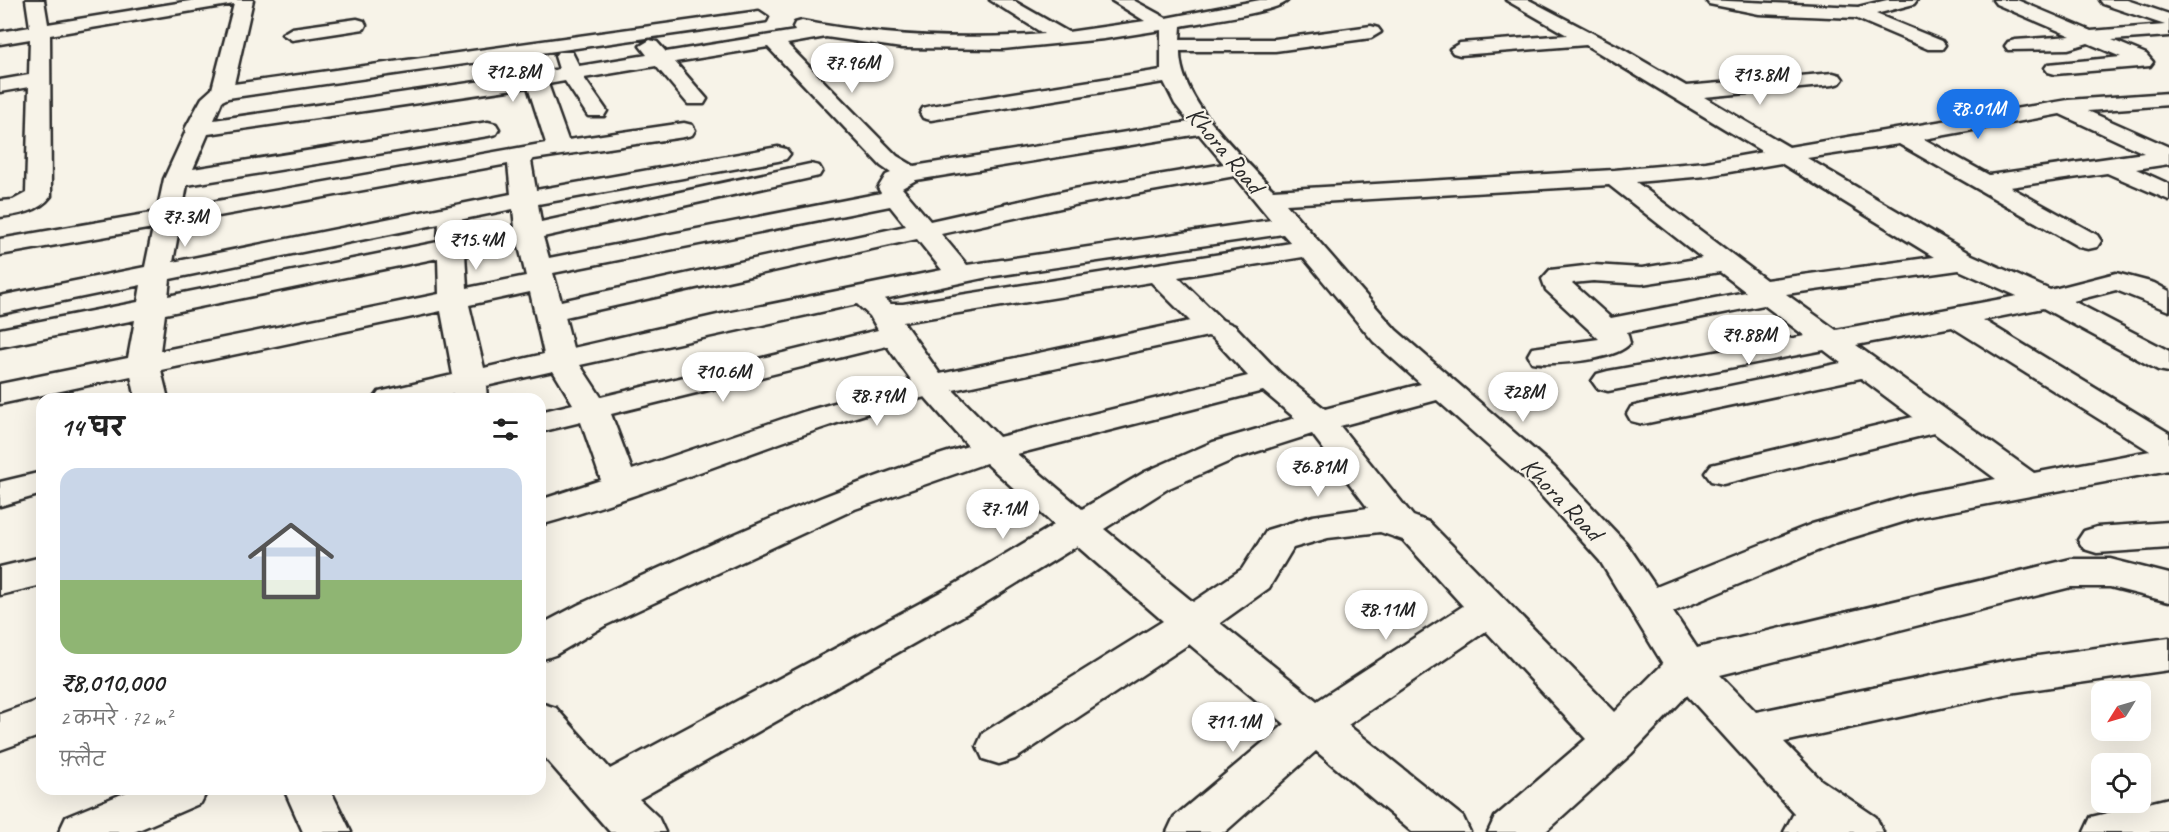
<!DOCTYPE html>
<html lang="hi">
<head>
<meta charset="utf-8">
<style>
  body { margin:0; font-family:Caveat,"Playpen Sans Deva",sans-serif; background:#f2f2f2; color:#222; height:100vh; display:flex; flex-direction:column; font-size:22px; white-space:nowrap }
  * { box-sizing:border-box; margin:0 }
  p { font-size:20px; color:#767676 }
  .icon { flex:none; width:33px; height:33px; fill:none; stroke:currentColor; stroke-width:2; stroke-linecap:round; stroke-linejoin:round }
  .map { position:relative; flex:1; overflow:hidden }
  .panel { position:absolute; left:36px; top:393px; width:510px; height:402px; display:flex; flex-direction:column; background:#fff; border-radius:18px; box-shadow:0 6px 24px #0002 }
  .panel>* { flex:none }
  .needle { width:39px; rotate:233deg }
  .buttons { position:absolute; left:2091px; top:681px; display:grid; gap:12px }
  .buttons a { display:grid; place-items:center; width:60px; height:60px; border-radius:12px; background:#fff; box-shadow:0 6px 24px #0002; font-size:30px }
  .price { position:absolute; translate:-50% -51px; padding:0 14px; border-radius:21px; background:#fff; color:#222; font-size:20px; line-height:39px; filter:drop-shadow(0 2px 3px #0008) }
  .price::after { content:''; position:absolute; left:50%; top:36px; width:18px; height:14px; margin-left:-9px; background:inherit; clip-path:polygon(0 0,100% 0,50% 100%) }
  .price.on { background:#1a73e8; color:#fff }
  ul { padding:0; list-style:none }
  li { display:grid; align-content:center; gap:12px; height:318px; padding:0 24px }
  li+li { border-top:2px solid #e0e0e0 }
  li span { display:grid; place-items:center; height:186px; border-radius:18px; color:#555 }
  li>.icon { margin-inline-start:auto }
  span .icon { width:108px; height:108px; fill:#fffc; stroke-width:1 }
  li b { font-size:26px }
  h2 { display:flex; justify-content:space-between; align-items:center; height:72px; padding:0 24px; font-size:26px }
  .map>svg:first-child { display:block }
  .lines { fill:none; stroke-linecap:round; stroke-linejoin:round }
  .minor-casing { stroke:#2b2b2b; stroke-width:5 }
  .minor { fill:#f7f3e8; fill-rule:evenodd }
  .labels { text-anchor:middle; dominant-baseline:central; stroke-width:4.5; stroke-linejoin:round; paint-order:stroke }
  .street-label { font-size:26px; fill:#2b2b2b; stroke:#f7f3e8 }
</style>
</head>
<body>
<div class="map">
<svg width="2169" height="832" viewBox="0 0 2169 832">
  <rect width="100%" height="100%" fill="#f7f3e8"/>
  <filter id="ink" filterUnits="userSpaceOnUse"><feTurbulence type="fractalNoise" baseFrequency=".0167" numOctaves="2"/><feDisplacementMap in="SourceGraphic" scale="12" xChannelSelector="R" yChannelSelector="G"/><feConvolveMatrix kernelMatrix="1 2 1 2 8 2 1 2 1" color-interpolation-filters="sRGB"/></filter>
  <g filter="url(#ink)">
    <g class="lines">
      <defs>
        <path id="minor" d="M26,0H44L48,24L196,0H253L234,84L759,11L768,17L766,21L534,54L544,72L559,69L555,56L558,52H572L579,66L647,55L640,46L650,40L657,42L666,52L795,31L793,27L795,23L802,21C883,37 962,40 1044,34L990,0H1012L1068,32L1145,21L1111,0H1133L1166,18L1260,0H1288C1279,12 1200,22 1181,26L1180,39H1275L1371,26L1378,28L1381,32L1371,38L1275,51H1180C1179,101 1241,154 1273,190L1614,170L1706,162L1763,152L1586,45L1460,55L1453,53L1450,49L1460,43L1567,35L1506,0H1529L1619,47L1686,86L1833,73L1840,75L1843,79L1840,83L1833,85L1704,97L1789,147L2068,100L2169,93V105L2088,111L2169,147V164L2136,169L2169,184V200L2107,173L2010,187L2097,235L2101,241L2097,247L2088,249L2079,247L1899,144L1807,158L1972,255L2050,290L2116,273L2154,283L2169,291V311L2116,290L2073,301L2169,351V372L2158,370L2043,308L1983,320L2169,433V470L1919,517L1838,542L1673,612L1697,648L2071,559H2110L2169,574V602L2110,587H2071L1720,675L1756,712L2009,660L2169,638V670L2009,693L1784,742L1821,780L1876,817L1883,832H1784L1794,813L1687,695L1631,754L1545,832H1488L1495,817L1586,739L1486,631L1348,725L1463,817L1470,832H1412L1316,751L1225,832H1167L1174,817L1285,724L1189,644L1015,759L999,764L983,759L977,746L983,733L1163,621L1077,546L980,606L639,799L658,817L665,832H610L540,752V703L556,708L610,769L952,586L1054,525L986,463L855,509L606,625L555,655L540,660V625L578,605C706,547 833,486 968,446L925,397C793,431 670,489 540,525V500L601,480L581,422L540,432V412L573,404L553,371L486,386L487,399H455V394L432,399H374L379,392L453,375L441,311L161,370L168,399H136L131,376L0,404V384L128,358L135,320L0,347V329L138,302L141,285L0,314V296L145,267L153,228L0,255V239L157,212L164,179L186,131L185,129L202,98L212,89L234,4L50,35L51,196C39,212 18,215 0,217V201L13,200L26,193L29,87L0,92V80L29,75L30,39L0,44V32L30,27ZM1161,30V70L931,106L923,108L920,113L923,118L931,120L1164,82L1175,104L1189,122L914,166L897,156L787,44L826,37L902,48L1003,49L1104,39ZM768,47L881,166L891,173L886,175L878,188L881,193L549,258L543,237L819,176L822,171L819,166L810,164L541,222L538,204L778,161L786,159L790,154L786,149L778,147L536,190L531,161L534,159L684,137L692,135L695,130L692,125L684,123L568,140L548,84L565,81L588,116H604L607,111L584,78L656,66L688,104H704L707,99L675,62ZM521,56L519,59L524,75L214,120L222,101L228,98ZM528,87L546,143L183,207L187,185L488,136L496,134L499,129L496,124L488,122L193,169L208,134ZM2060,114L2144,153L1989,175L1924,139ZM1199,134L1224,164L1074,189L930,221L902,188L916,180ZM1781,163L1934,257L1766,280L1636,182L1706,176ZM508,164L511,194L173,262L180,223ZM1235,176L1271,220L967,265L941,234L1074,205ZM1609,185L1702,258L1642,268L1593,265L1550,270L1542,279L1546,290L1599,339L1532,348L1528,355L1532,362C1552,366 1618,360 1630,343L1627,332L1764,305L1805,336L1608,371L1597,374L1592,381L1597,388L1608,391L1824,350L1841,363L1643,404L1631,407L1627,414L1631,421L1643,424L1861,378L1913,417L1711,465L1705,473L1711,481L1723,484L1934,433L1996,479L1916,494L1812,524L1656,587L1626,543L1554,467L1396,330L1286,204ZM890,206L906,226L561,301L553,273ZM513,209L515,227L465,237L464,226L459,220ZM439,224L438,242L168,296L170,279ZM1283,234L1291,243L903,304H891L884,299L988,277ZM917,239L942,270L722,314L573,348L565,317ZM518,242L526,276L467,288L465,253ZM1303,257L1374,342L1421,384L1325,409L1280,373L1235,326L1222,320L1178,277ZM438,258L439,294L160,351L165,314ZM1959,270L2017,296L1836,330L1786,294ZM1720,272L1746,292L1611,318L1572,283L1593,281L1642,284ZM1151,282L1190,321L940,374L903,322ZM530,292L544,354L484,368L469,305ZM857,304L870,316L878,330L601,397L580,365ZM1952,327L2150,451L2034,473L1856,345ZM1208,336L1213,338L1248,376L999,437L953,390ZM887,346L912,381L803,412L632,470L611,414ZM1263,391L1295,418L1213,442L1145,472L1082,509L1017,454ZM1437,400L1530,483L1600,561L1663,664L1615,712L1429,522L1413,516L1340,426ZM1312,434L1368,508L1313,516L1267,530L1242,569L1193,602L1104,529L1169,488L1237,458ZM1380,532L1403,540L1463,606L1317,701L1220,623L1269,588L1293,548L1328,538Z
          M1706,0L1858,7L1887,0H1917L1914,4L1876,14L1942,41L1945,45L1942,49H1928L1855,18L1759,14L1709,4Z
          M1993,0H2017L2091,31L2165,25L2103,4L2100,0H2127L2169,14V36L2112,40L2146,54L2153,62L2150,66L2055,74L2048,72L2045,68L2048,64L2121,57L2088,43L2068,49L2008,50L2005,46L2008,42L2015,40L2071,36L1996,4Z
          M357,19L364,21L366,25L364,29L292,40L282,34L292,28Z
          M42,472V494L0,506V482Z
          M2169,522V548L2097,553L2084,549L2078,540L2084,531L2097,527Z
          M42,557V585L0,595V567Z
          M42,699V735L0,750V714Z
          M134,789H208L201,803L134,832H59L66,817Z
          M284,789H330L351,832H303Z
          M2169,798V832H2084L2091,817Z"/>
      </defs>
      <use href="#minor" class="minor-casing"/>
      <use href="#minor" class="minor"/>
    </g>
  </g>
  <g class="labels">
    <g class="street-label">
      <text transform="translate(1225 150) rotate(50)">Khora Road</text>
      <text transform="translate(1562 499) rotate(46)">Khora Road</text>
    </g>
  </g>
</svg>
<div class="buttons">
<a><svg class="needle" viewBox="-14 -14 28 28"><path d="M0-13l5 13h-10z" fill="#e53935"/><path d="M0 13l5-13h-10z" fill="#767676"/></svg></a>
<a><svg class="icon" aria-label="locate" viewBox="0 0 24 24"><circle cx="12" cy="12" r="6"/><path d="M12 2v4M12 18v4M2 12h4M18 12h4"/></svg></a>
</div>
<b class="price" style="left:852px;top:94px">₹7.96M</b>
<b class="price" style="left:513px;top:103px">₹12.8M</b>
<b class="price" style="left:1760px;top:106px">₹13.8M</b>
<b class="price on" style="left:1978px;top:140px">₹8.01M</b>
<b class="price" style="left:185px;top:248px">₹7.3M</b>
<b class="price" style="left:476px;top:271px">₹15.4M</b>
<b class="price" style="left:1749px;top:366px">₹9.88M</b>
<b class="price" style="left:723px;top:403px">₹10.6M</b>
<b class="price" style="left:1523px;top:423px">₹28M</b>
<b class="price" style="left:877px;top:427px">₹8.79M</b>
<b class="price" style="left:1318px;top:498px">₹6.81M</b>
<b class="price" style="left:1003px;top:540px">₹7.1M</b>
<b class="price" style="left:1386px;top:641px">₹8.11M</b>
<b class="price" style="left:1233px;top:753px">₹11.1M</b>
<section class="panel">
<h2>14 घर<svg class="icon" aria-label="filters" viewBox="0 0 24 24"><path d="M4 7h16M4 17h16"/><circle cx="9" cy="7" r="2"/><circle cx="15" cy="17" r="2"/></svg></h2>
<ul>
<li><span style="background:linear-gradient(#c9d6e8 60%,#8fb573 0)"><svg class="icon" aria-label="home" viewBox="0 0 24 24"><path d="M3 11l9-7 9 7M6 9v11h12V9"/></svg></span><div><b>₹8,010,000</b><p>2 कमरे · 72 m²</p><p>फ़्लैट</p></div></li>
</ul>
</section>
</div>
</body>
</html>
